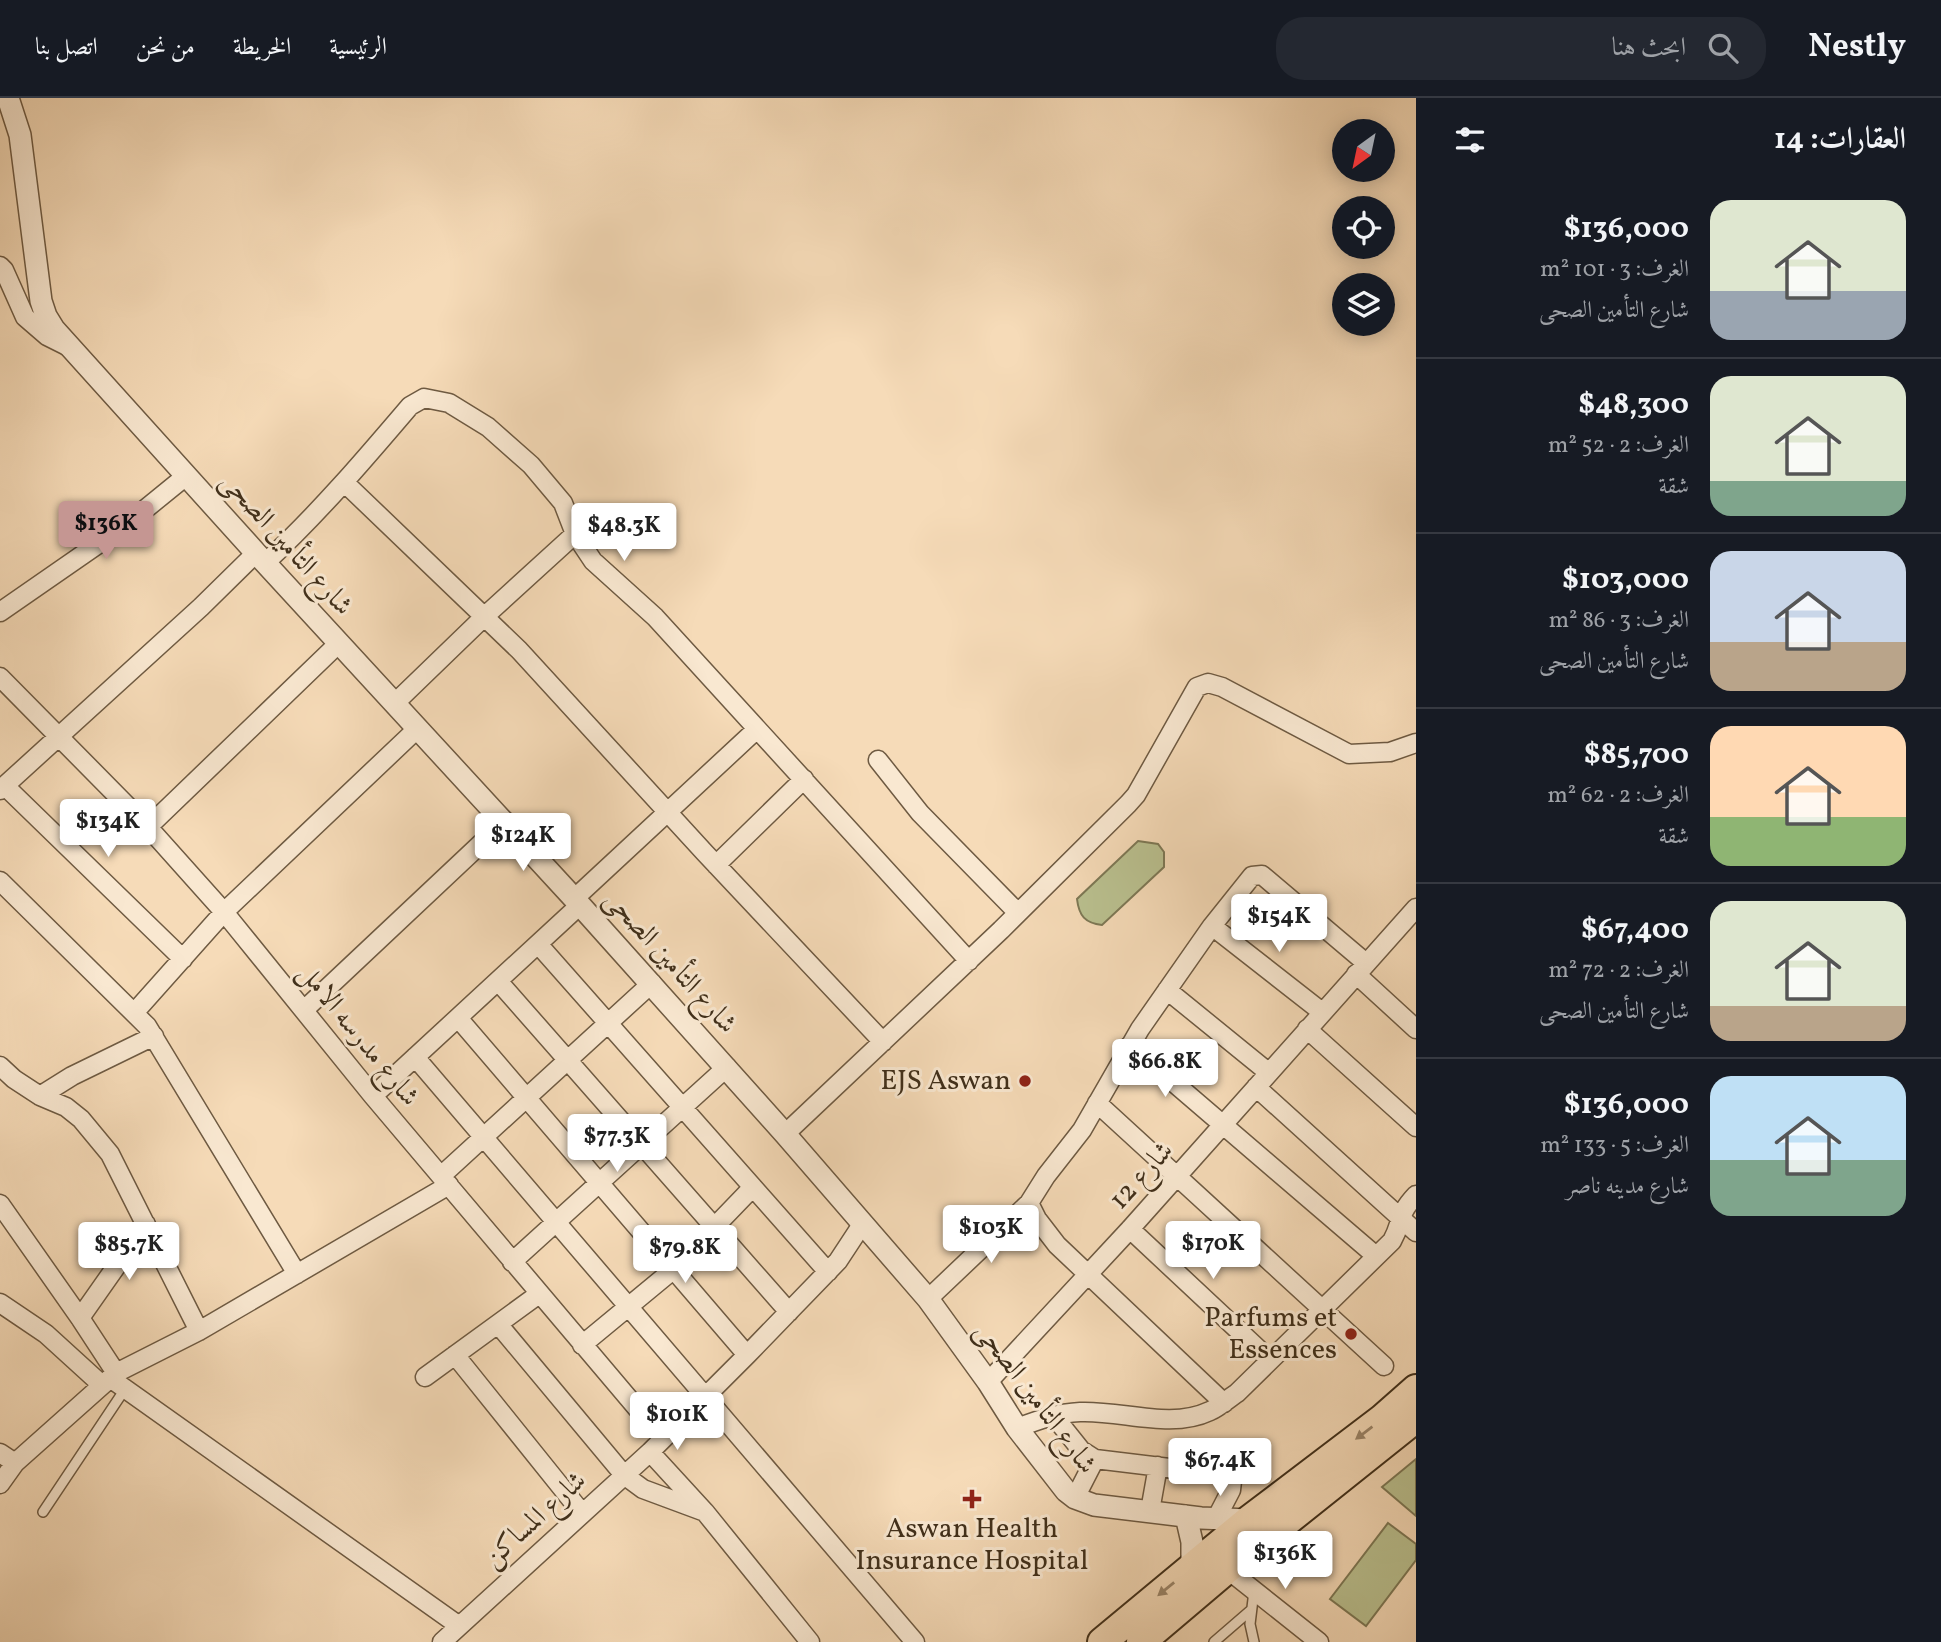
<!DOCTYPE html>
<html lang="ar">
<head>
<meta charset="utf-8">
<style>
  body { margin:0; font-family:Vollkorn,Amiri,serif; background:#242831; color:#f1f3f6; direction:rtl; height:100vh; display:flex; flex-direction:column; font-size:26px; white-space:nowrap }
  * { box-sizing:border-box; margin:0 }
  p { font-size:23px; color:#9ea1a6 }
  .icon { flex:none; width:38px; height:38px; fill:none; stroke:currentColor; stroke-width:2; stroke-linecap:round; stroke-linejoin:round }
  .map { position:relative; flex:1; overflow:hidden; direction:ltr }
  .panel { display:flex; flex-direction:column; background:#171b24; width:525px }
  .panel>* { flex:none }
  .needle { width:46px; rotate:213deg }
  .fabs { position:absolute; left:1332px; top:21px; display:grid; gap:14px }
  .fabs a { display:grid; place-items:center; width:63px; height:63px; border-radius:50%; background:#171b24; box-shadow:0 4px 18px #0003; font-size:35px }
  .price { position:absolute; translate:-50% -60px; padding:0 16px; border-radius:7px; background:#fff; color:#222; font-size:23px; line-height:46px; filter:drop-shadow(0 2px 4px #0008) }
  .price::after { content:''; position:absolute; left:50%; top:42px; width:21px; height:16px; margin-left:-10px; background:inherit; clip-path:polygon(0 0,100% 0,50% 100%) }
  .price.on { background:#c59692; color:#111 }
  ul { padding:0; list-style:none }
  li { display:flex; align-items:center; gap:21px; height:175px; padding:0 35px }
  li+li { border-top:2px solid #363941 }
  li span { display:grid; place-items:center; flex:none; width:196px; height:140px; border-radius:21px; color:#555 }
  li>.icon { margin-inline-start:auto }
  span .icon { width:84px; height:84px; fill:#fffc; stroke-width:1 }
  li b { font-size:30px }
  h2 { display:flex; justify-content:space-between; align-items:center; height:84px; padding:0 35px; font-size:30px }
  header { display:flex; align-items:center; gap:42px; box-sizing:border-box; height:98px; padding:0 35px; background:#171b24; border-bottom:2px solid #363941 }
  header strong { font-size:33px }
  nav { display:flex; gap:38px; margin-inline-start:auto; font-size:24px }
  .search { width:490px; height:63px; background:#242831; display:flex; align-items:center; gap:18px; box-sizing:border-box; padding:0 24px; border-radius:28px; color:#9ea1a6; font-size:26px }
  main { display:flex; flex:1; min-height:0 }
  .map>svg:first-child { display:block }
  .pitch { fill:#bac190; stroke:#7d7855; stroke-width:2 }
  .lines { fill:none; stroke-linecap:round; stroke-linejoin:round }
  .service-casing { stroke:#6e5a42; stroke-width:12 }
  .minor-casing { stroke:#6e5a42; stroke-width:21 }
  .tertiary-casing { stroke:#6e5a42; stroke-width:24 }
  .primary-casing { stroke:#402f1a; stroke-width:32 }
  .service { stroke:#f9e8d1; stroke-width:9 }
  .minor { stroke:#f9e8d1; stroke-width:18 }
  .tertiary { stroke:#f9e8d1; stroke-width:21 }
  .primary { stroke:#f6dbb8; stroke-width:28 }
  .oneway { fill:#9b8569 }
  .poi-dot { fill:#8f2418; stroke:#f9e8d1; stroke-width:2.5 }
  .labels { text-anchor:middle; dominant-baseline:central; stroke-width:6; stroke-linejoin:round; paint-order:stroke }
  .street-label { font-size:28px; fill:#402f1a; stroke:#f9e8d1 }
  .poi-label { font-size:28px; fill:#402f1a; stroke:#f9e8d1; text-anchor:end }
</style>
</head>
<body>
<header>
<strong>Nestly</strong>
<div class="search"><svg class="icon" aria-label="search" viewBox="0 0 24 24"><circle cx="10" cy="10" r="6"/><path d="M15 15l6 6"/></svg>ابحث هنا</div>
<nav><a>الرئيسية</a><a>الخريطة</a><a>من نحن</a><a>اتصل بنا</a></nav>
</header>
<main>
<section class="panel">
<h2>العقارات: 14<svg class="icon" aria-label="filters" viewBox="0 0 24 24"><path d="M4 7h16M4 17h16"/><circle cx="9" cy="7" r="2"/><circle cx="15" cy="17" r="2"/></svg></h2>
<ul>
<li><span style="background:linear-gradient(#dfe7d0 65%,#9aa5b1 0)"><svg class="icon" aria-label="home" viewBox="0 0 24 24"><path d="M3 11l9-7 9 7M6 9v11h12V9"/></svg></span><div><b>$136,000</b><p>الغرف: 3 · 101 m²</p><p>شارع التأمين الصحى</p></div></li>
<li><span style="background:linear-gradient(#dfe7d0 75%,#7fa58c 0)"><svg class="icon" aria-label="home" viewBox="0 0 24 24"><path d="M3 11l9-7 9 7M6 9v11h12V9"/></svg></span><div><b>$48,300</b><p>الغرف: 2 · 52 m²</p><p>شقة</p></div></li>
<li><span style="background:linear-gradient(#c9d6e8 65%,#b9a48a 0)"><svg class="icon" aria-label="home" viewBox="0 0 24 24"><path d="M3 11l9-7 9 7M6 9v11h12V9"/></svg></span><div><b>$103,000</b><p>الغرف: 3 · 86 m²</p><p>شارع التأمين الصحى</p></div></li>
<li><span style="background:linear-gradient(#ffd9b3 65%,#8fb573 0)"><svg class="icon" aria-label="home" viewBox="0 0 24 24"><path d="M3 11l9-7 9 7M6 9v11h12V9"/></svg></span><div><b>$85,700</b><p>الغرف: 2 · 62 m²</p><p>شقة</p></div></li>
<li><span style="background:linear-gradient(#dfe7d0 75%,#b9a48a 0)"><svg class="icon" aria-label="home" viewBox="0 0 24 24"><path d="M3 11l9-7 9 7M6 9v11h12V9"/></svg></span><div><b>$67,400</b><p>الغرف: 2 · 72 m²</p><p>شارع التأمين الصحى</p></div></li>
<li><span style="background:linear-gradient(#bfe0f5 60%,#7fa58c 0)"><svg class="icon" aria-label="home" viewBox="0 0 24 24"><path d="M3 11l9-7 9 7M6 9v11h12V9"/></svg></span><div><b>$136,000</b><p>الغرف: 5 · 133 m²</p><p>شارع مدينه ناصر</p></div></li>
</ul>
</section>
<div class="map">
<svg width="1416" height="1544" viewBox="0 0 1416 1544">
  <rect width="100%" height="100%" fill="#f6dbb8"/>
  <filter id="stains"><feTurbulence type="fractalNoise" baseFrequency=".00286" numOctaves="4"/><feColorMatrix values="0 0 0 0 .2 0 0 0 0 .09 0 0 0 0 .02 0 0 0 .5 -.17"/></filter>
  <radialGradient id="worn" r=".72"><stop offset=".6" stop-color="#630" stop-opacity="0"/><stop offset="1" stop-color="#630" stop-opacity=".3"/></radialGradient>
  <path class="pitch" d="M1138,743L1158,746L1164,754V769L1102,827C1085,825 1079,818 1077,801Z
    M1416,1361V1418L1382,1389Z
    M1388,1425L1416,1446V1462L1366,1528L1330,1501Z"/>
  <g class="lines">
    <defs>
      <path id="service" d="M43,1414L125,1291
        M1214,1544L1251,1512
        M1254,1544L1250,1526L1254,1493"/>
      <path id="minor" d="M0,168L4,172L25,219L47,238L67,248
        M345,385L519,552L705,755L883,944
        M265,465C318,416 364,362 410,308L424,300L449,305L488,329L531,367L563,405L575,436L593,463L655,519L969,863
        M0,514L127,426L186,378
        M0,579L148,729L224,814L373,998L663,1341
        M395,605L485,518L575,436
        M878,662L920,715L1018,815
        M5,688L183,861
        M0,692L201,509L256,455
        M148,729L339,545
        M716,767L804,681
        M0,783L147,928L297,1176
        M575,800L757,631
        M1212,828L1322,914
        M538,846L828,1174
        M1356,876L1416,931
        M498,883L789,1214
        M1167,892L1268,974
        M304,912L505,723
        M134,915L224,814L418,630
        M458,920L747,1257
        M1307,931L1416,1029
        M1130,947L1376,1158
        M415,959L915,1544
        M0,968L14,981L40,998L66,1009L81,1021L110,1056L199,1233
        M1256,989L1416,1134
        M40,998L72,978L154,938
        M373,998L580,807
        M1097,1005L1384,1268
        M785,1036L1001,832L1128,706L1136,697L1197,589L1208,585L1222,589L1349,656L1390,654L1416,645
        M441,1078L652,885
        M0,1106L80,1220L116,1275
        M1130,1131L1270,1262
        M512,1164L727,969
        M928,1201L1029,1105
        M0,1205L46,1236L102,1287
        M80,1220L146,1126
        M498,1226L624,1377L643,1391L705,1414
        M582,1247L674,1171L753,1089
        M455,1257L582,1415
        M425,1279L539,1196
        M110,1280L458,1527
        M988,1284L1130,1131L1416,810
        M1224,1305L1057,1147L1037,1121L1029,1105L1046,1078L1082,1032L1140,931L1212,828L1252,778L1262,777L1366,865
        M1053,1317L1081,1352L1095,1361L1227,1377L1232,1383L1231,1392L1216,1421
        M1017,1330C1038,1322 1058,1315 1080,1314C1122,1312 1170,1332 1210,1313C1219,1309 1228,1301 1237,1295L1392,1143C1403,1123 1397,1117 1416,1097
        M650,1354L705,1414L810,1544
        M0,1355L15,1365
        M0,1386L15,1365L116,1275L199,1233L449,1087
        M1075,1400L1095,1361
        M1150,1413L1158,1368
        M1227,1471L1319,1544
        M442,1544L650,1354L747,1257L838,1163L863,1125"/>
      <path id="tertiary" d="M8,0L20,37L41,203L46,218L54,231L256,455L580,807L785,1036L928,1201L988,1284L1017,1330L1066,1393L1075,1400L1094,1407L1201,1420L1249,1422
        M1186,1418L1192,1444V1470"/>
      <path id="primary" d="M1102,1544L1249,1422L1382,1321L1416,1291
        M1141,1544L1227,1471L1416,1320"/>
    </defs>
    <use href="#service" class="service-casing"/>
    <use href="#minor" class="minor-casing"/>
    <use href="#tertiary" class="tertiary-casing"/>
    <use href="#primary" class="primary-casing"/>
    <use href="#service" class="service"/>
    <use href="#minor" class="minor"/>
    <use href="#tertiary" class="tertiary"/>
    <use href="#primary" class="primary"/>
  </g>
  <defs><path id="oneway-solid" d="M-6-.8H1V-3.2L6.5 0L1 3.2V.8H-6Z" transform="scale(1.75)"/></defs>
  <g class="oneway">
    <use href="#oneway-solid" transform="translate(1364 1335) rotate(143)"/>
    <use href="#oneway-solid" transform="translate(1166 1491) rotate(141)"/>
  </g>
  <g class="poi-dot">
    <circle cx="1025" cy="983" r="7"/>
    <circle cx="1351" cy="1236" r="7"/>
    <path d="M968.5 1390.5h7v7h7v7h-7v7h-7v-7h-7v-7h7z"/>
  </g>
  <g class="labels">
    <g class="street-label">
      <text transform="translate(286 446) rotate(48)">شارع التأمين الصحى</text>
      <text transform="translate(670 864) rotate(48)">شارع التأمين الصحى</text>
      <text transform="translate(358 937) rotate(51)">شارع مدرسه الامل</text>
      <text transform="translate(1142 1078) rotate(-48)">شارع 12</text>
      <text transform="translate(1035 1300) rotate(53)">شارع التأمين الصحى</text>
      <text transform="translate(535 1422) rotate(-42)">شارع المساكن</text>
    </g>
    <g class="poi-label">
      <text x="1011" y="983">EJS Aswan</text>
      <text x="1337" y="1220">Parfums et<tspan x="1337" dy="32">Essences</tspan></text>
      <text x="972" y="1431" text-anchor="middle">Aswan Health<tspan x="972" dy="32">Insurance Hospital</tspan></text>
    </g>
  </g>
  <rect width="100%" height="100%" filter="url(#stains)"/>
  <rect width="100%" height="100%" fill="url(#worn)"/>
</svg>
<div class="fabs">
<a><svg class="needle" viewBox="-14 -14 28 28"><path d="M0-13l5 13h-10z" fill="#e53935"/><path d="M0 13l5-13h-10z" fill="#9ea1a6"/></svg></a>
<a><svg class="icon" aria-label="locate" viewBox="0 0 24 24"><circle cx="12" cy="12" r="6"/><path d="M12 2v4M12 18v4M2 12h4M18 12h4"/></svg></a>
<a><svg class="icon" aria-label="layers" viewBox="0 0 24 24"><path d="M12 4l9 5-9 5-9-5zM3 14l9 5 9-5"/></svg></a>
</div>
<b class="price on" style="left:106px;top:463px">$136K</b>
<b class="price" style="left:624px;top:465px">$48.3K</b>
<b class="price" style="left:108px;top:761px">$134K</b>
<b class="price" style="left:523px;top:775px">$124K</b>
<b class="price" style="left:1279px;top:856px">$154K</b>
<b class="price" style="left:1165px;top:1001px">$66.8K</b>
<b class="price" style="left:617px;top:1076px">$77.3K</b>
<b class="price" style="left:991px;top:1167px">$103K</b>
<b class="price" style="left:1213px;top:1183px">$170K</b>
<b class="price" style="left:129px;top:1184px">$85.7K</b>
<b class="price" style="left:685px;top:1187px">$79.8K</b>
<b class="price" style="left:677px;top:1354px">$101K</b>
<b class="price" style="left:1220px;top:1400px">$67.4K</b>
<b class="price" style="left:1285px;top:1493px">$136K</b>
</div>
</main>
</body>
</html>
